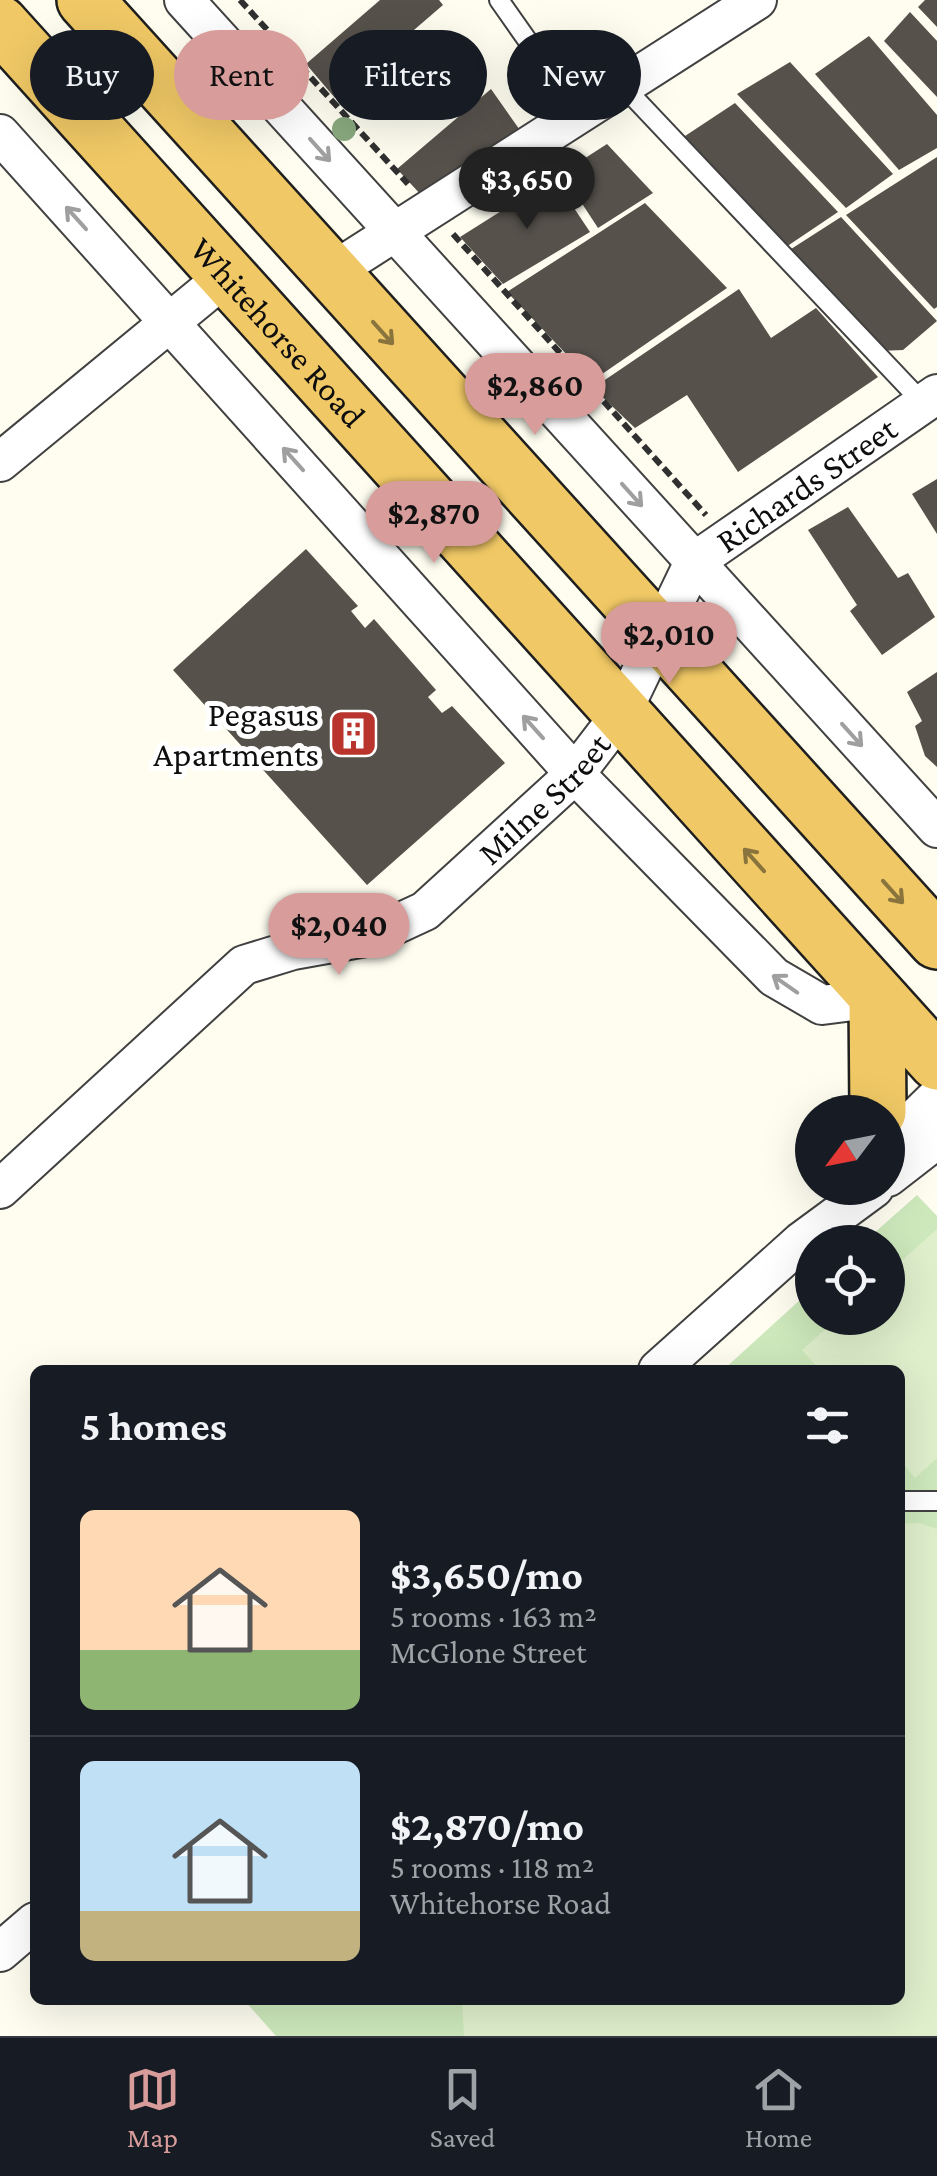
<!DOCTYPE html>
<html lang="en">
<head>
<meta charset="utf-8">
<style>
  body { margin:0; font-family:"Crimson Pro",serif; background:#20242c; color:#f1f3f6; height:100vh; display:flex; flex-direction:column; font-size:38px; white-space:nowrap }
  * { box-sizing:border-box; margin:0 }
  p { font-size:32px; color:#9ea1a6 }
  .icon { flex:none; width:55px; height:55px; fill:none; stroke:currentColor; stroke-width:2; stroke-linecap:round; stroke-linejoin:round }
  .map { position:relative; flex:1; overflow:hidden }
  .drawer { position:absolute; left:30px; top:1365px; width:875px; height:640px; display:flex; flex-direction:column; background:#171b24; border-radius:15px; box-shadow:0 10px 40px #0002 }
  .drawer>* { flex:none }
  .banner { position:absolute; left:30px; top:30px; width:878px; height:90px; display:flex; gap:20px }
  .needle { width:65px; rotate:238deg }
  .fabs { position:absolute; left:795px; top:1095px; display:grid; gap:20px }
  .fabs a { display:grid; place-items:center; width:110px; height:110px; border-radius:50%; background:#171b24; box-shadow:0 10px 40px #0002; font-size:50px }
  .price { position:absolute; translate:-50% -85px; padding:0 22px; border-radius:35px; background:#d89d9b; color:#111; font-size:32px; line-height:65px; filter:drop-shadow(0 2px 5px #0008) }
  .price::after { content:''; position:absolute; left:50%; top:60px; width:30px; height:22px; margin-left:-15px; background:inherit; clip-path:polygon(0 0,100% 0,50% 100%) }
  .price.selected { background:#222; color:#fff }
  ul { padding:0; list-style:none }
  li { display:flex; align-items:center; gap:30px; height:250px; padding:0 50px }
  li+li { border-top:2px solid #363941 }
  li span { display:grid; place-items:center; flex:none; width:280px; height:200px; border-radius:15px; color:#555 }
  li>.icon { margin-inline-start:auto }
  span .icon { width:120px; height:120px; fill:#fffc; stroke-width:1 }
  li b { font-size:42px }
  h2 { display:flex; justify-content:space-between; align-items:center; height:120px; padding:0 50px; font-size:42px }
  .pill { padding:0 35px; border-radius:45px; background:#171b24; box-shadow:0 10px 40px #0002; font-size:35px; line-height:90px }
  .pill.selected { background:#d89d9b; color:#111 }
  .menu { display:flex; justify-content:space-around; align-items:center; height:140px; border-top:2px solid #363941; background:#171b24; font-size:28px; color:#9ea1a6 }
  .menu a { display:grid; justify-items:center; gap:5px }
  .menu .selected { color:#d89d9b }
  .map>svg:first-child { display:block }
  .green { fill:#cde8bb }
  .pitch { fill:#dfefcc }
  .building { fill:#56514b }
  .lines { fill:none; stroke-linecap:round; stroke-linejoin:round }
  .service-casing { stroke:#414141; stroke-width:22 }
  .minor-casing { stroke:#414141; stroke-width:42 }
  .trunk-casing { stroke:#1f1f1f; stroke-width:60 }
  .path { stroke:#303030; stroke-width:6; stroke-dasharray:10 5; stroke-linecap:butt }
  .service { stroke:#fff; stroke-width:18 }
  .minor { stroke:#fff; stroke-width:38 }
  .trunk { stroke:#f0c865; stroke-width:55 }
  .tree { fill:#88a87e }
  .oneway { stroke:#9f9f9f }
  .oneway2 { stroke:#8a743e }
  .labels { text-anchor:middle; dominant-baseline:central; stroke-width:10; stroke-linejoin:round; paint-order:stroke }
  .street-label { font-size:35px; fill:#0e0e0e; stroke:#fff }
  .poi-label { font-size:35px; fill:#0e0e0e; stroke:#fff; text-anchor:end }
</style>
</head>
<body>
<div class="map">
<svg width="937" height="2036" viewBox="0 0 937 2036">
  <rect width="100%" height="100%" fill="#fefdf0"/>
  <path class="green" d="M917,1195L937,1216V2036H276L244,2000H900V1370H723L812,1289V1318H888V1242H864Z"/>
  <path class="pitch" d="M937,1229V1458L915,1478L900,1460V1370H820L802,1350L838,1318H888V1273Z
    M919,1523L937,1529V2036H464L462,2000H900V1524Z"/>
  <path class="building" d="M380,0H439L443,5L335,98L306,64Z
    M925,0H937V27L918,7Z
    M910,12L937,41V97L884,41Z
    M869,36L937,115V148L899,170L815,74Z
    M790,62L893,174L846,208L737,94Z
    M491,89L522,133L423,197L397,169Z
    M735,103L838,212L786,247L682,138Z
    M607,144L653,193L598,228L562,173Z
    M937,157V307L934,309L846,215Z
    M554,178L590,232L503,284L460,237Z
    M645,203L727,288L592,381L507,292Z
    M841,217L937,321L903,350L879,351L788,251Z
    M739,289L771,338L816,308L878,377L738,472L687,395L635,428L593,388Z
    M937,479V534L912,494Z
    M848,507L898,578L908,573L935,617L882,655L850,611L857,605L808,530Z
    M306,549L358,606L351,611L365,628L374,619L436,690L428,697L442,713L452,706L505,763L367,885L173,670Z
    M937,672V767L925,756L915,726L922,721L907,692Z"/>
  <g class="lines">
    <defs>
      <path id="service" d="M499,0L580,115
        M623,86L923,403
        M900,1501H937"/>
      <g id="minor">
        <path d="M184,0L937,828"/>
        <path d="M0,134L575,774L774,977L822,1005L877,998"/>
        <path d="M329,274L757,0"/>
        <path d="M0,462L226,276"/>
        <path d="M888,1145L937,1097"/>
        <path d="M888,1177L937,1139"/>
        <path id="s1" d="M0,1189L244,965L293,950L371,936L425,911L575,774L621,714L694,562L937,394"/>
        <path d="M658,1370L802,1241L874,1188"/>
        <path d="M0,1952L35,1922"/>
      </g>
      <g id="trunk">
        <path d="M85,0L937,941"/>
        <path id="s2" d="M0,24L937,1062"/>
        <path d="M877,998L878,1112"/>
      </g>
    </defs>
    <use href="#service" class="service-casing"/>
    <use href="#minor" class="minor-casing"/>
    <use href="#trunk" class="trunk-casing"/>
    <path class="path" d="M240,0L408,184
      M453,234L706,515"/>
    <use href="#service" class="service"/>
    <use href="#minor" class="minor"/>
    <use href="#trunk" class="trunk"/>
  </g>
  <g class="tree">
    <circle cx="295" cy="75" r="12"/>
    <circle cx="344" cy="129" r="12"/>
  </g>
  <defs><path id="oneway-shaft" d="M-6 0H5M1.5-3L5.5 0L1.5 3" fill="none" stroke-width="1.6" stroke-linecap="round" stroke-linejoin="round" transform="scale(2.5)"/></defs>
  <g class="oneway">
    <use href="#oneway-shaft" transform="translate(320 150) rotate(48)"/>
    <use href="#oneway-shaft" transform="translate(76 218) rotate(-132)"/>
    <use href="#oneway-shaft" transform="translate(293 459) rotate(-132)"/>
    <use href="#oneway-shaft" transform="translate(632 495) rotate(48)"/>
    <use href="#oneway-shaft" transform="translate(533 727) rotate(-132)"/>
    <use href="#oneway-shaft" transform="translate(852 735) rotate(48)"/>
    <use href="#oneway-shaft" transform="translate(785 984) rotate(-145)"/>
  </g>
  <g class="oneway2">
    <use href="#oneway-shaft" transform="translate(383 333) rotate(48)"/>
    <use href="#oneway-shaft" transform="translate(754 860) rotate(-132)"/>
    <use href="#oneway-shaft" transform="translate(893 892) rotate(48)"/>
  </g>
  <defs>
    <symbol id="building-square" viewBox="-11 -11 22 22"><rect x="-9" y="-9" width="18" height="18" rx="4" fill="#b9342c" stroke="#fff"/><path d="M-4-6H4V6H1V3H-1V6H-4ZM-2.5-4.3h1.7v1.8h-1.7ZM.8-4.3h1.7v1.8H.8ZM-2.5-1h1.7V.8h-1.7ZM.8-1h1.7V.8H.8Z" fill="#fff"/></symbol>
  </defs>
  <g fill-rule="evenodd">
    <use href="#building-square" x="326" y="706" width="55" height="55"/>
  </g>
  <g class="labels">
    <g class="street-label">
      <text stroke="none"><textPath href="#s2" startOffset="415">Whitehorse Road</textPath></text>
      <text stroke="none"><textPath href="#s1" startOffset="1105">Richards Street</textPath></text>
      <text stroke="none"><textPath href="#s1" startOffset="685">Milne Street</textPath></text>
    </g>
    <g class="poi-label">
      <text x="319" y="714">Pegasus<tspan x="319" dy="40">Apartments</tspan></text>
    </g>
  </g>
</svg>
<div class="fabs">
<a><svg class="needle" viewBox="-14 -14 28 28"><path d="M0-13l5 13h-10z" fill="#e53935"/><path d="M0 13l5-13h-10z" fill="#9ea1a6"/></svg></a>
<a><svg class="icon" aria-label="locate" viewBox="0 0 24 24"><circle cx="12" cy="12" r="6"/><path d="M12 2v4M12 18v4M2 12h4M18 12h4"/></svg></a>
</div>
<b class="price selected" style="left:527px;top:232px">$3,650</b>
<b class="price" style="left:535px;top:438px">$2,860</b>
<b class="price" style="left:434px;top:566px">$2,870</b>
<b class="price" style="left:669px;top:687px">$2,010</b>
<b class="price" style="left:339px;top:978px">$2,040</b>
<div class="banner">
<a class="pill">Buy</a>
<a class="pill selected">Rent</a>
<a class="pill">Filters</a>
<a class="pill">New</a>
</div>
<section class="drawer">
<h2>5 homes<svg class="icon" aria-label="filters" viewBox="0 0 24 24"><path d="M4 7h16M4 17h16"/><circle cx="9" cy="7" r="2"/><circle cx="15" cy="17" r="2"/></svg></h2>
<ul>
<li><span style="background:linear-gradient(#ffd9b3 70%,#8fb573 0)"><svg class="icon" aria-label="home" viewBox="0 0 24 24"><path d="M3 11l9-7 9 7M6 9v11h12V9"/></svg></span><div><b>$3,650/mo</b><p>5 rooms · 163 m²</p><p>McGlone Street</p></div></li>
<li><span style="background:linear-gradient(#bfe0f5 75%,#c2b280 0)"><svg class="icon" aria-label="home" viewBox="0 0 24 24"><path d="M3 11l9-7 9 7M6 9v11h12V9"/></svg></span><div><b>$2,870/mo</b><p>5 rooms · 118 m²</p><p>Whitehorse Road</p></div></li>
</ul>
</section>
</div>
<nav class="menu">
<a class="selected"><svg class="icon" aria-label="map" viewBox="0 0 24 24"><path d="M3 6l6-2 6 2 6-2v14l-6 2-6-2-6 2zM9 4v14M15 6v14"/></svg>Map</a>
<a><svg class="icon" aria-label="saved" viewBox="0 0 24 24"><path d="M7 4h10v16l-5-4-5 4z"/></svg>Saved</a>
<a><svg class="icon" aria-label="home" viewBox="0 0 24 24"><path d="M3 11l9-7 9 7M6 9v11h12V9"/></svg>Home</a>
</nav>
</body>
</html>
